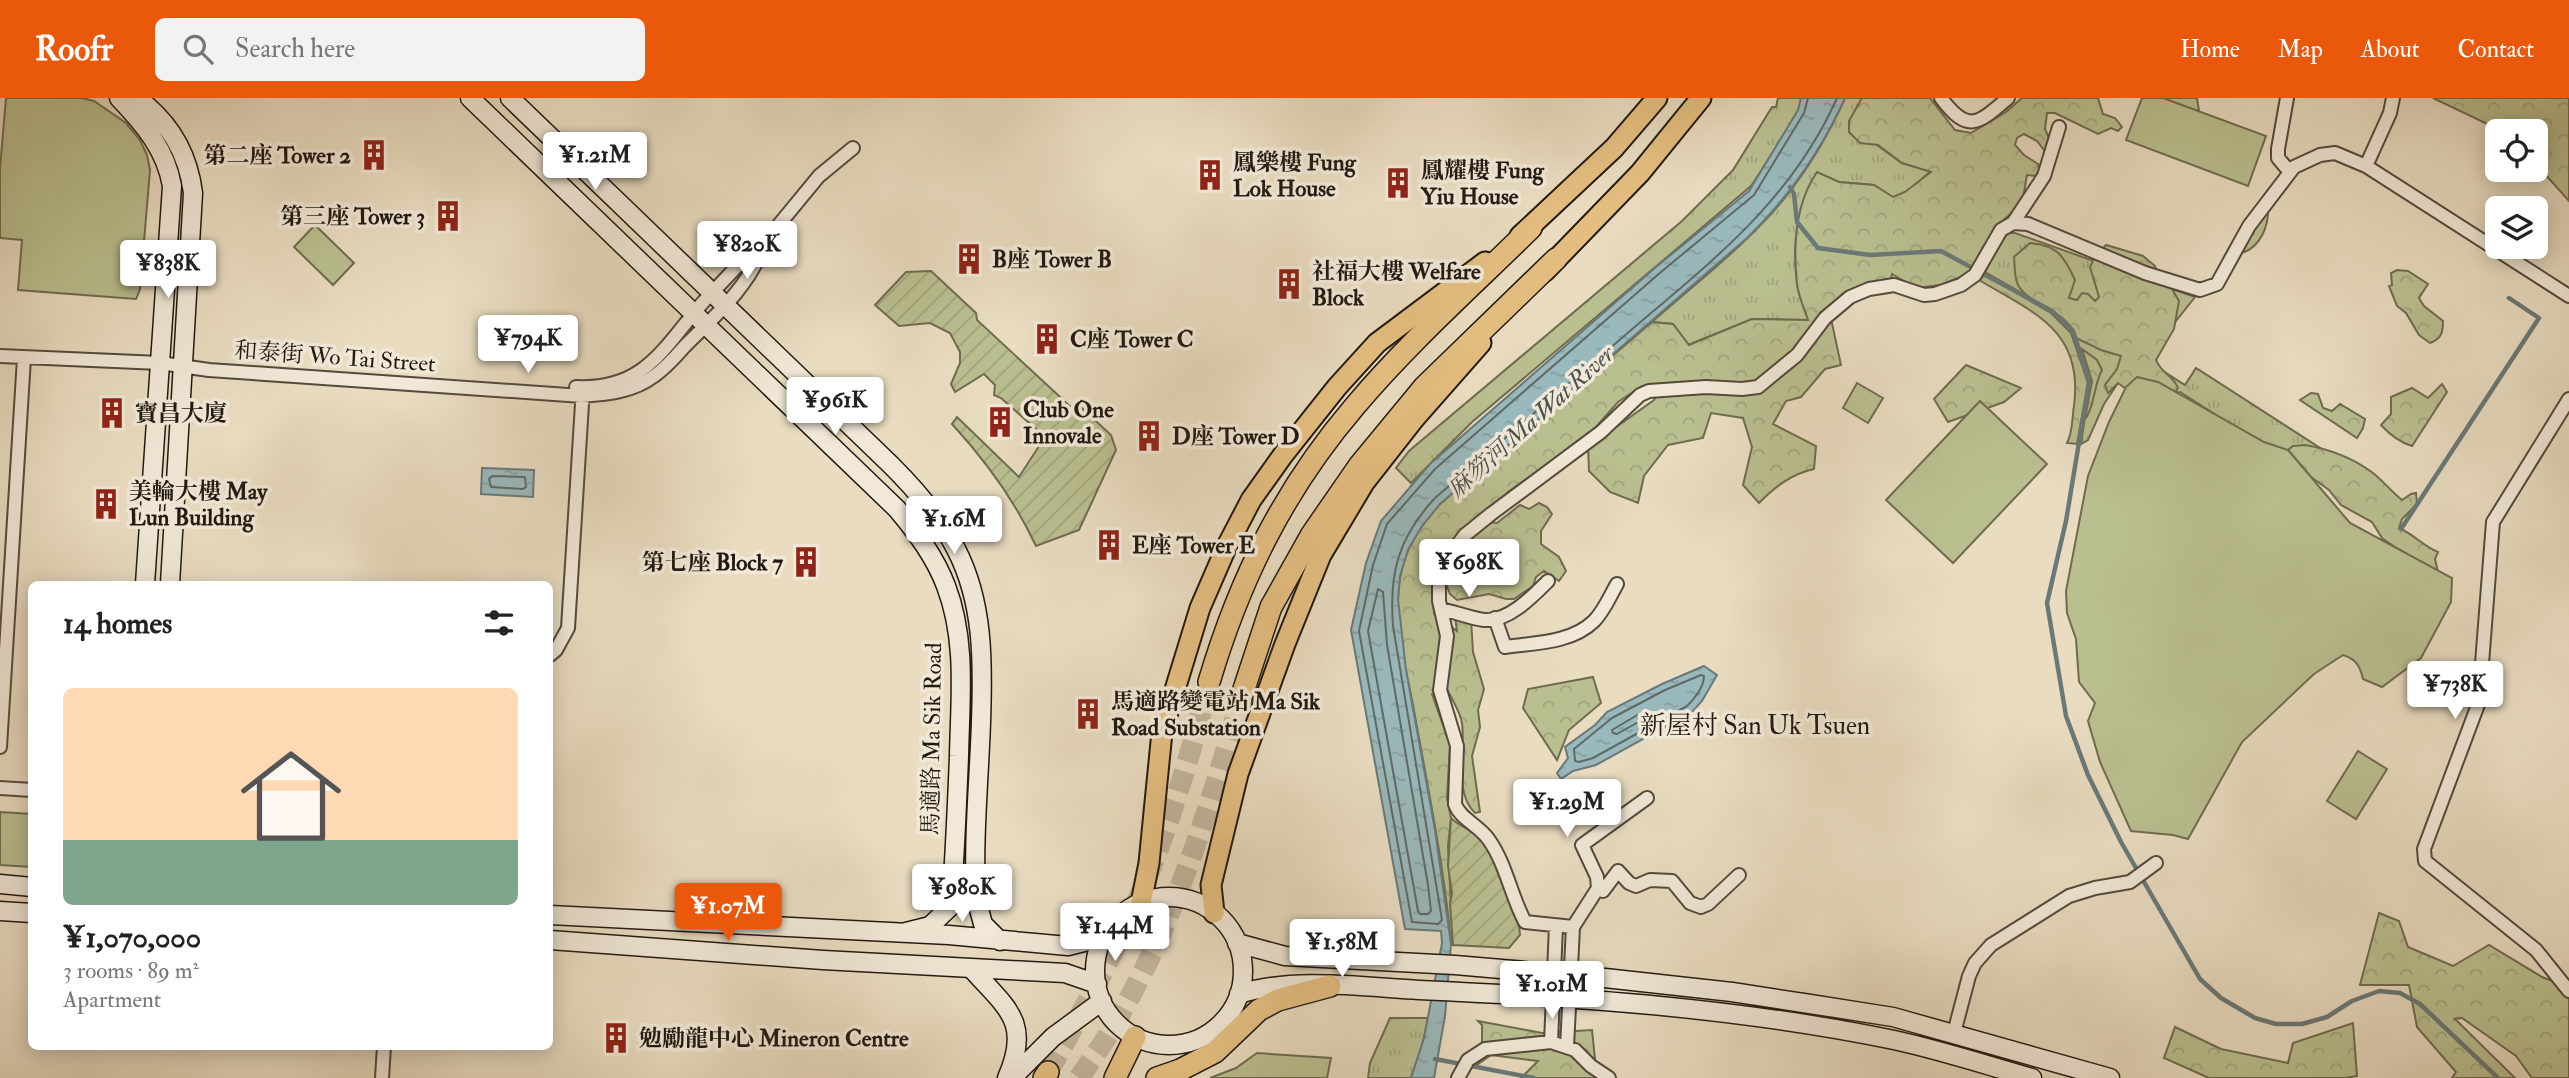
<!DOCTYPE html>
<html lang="en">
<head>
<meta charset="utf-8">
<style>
  body { margin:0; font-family:"IM FELL Double Pica","Noto Serif SC",serif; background:#f2f2f2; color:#222; height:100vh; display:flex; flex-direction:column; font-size:26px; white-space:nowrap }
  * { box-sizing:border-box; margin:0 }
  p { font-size:23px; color:#767676 }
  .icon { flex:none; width:38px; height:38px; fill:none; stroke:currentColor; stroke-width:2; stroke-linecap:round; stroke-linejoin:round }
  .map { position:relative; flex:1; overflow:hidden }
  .drawer { position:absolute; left:28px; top:483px; width:525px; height:469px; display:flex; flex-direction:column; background:#fff; border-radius:10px; box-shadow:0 4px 18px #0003 }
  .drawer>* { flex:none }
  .controls { position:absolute; left:2485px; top:21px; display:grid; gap:14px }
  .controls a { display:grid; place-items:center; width:63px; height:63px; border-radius:10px; background:#fff; box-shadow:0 4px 18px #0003; font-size:35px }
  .price { position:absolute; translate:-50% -60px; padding:0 16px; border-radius:7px; background:#fff; color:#222; font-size:23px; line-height:46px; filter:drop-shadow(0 2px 4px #0008) }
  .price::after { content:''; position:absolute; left:50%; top:42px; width:21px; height:16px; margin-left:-10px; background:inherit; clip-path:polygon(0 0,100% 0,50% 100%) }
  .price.selected { background:#ea580c; color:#fff }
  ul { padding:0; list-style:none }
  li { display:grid; align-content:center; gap:14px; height:371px; padding:0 35px }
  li+li { border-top:2px solid #e0e0e0 }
  li span { display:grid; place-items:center; height:217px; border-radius:10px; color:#555 }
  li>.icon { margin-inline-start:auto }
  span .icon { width:126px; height:126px; fill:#fffc; stroke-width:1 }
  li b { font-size:30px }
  h2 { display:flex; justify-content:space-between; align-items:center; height:84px; padding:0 35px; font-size:30px }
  header { display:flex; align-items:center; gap:42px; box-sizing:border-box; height:98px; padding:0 35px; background:#ea580c; color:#fff }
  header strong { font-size:33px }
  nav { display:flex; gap:38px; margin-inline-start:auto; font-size:24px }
  .search { width:490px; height:63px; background:#f2f2f2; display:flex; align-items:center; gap:18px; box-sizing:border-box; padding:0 24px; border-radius:10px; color:#767676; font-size:26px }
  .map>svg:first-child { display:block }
  .grass { fill:url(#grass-tufts); stroke:#6e6c50; stroke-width:2 }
  .forest { fill:url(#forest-crowns); stroke:#6e6c50; stroke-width:2 }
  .park { fill:#babf90; stroke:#6e6c50; stroke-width:2 }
  .garden { fill:url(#garden-furrows); stroke:#6e6c50; stroke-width:2 }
  .water { fill:url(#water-ripples); stroke:#6a7978; stroke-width:2 }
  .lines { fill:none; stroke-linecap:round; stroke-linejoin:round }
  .shore { stroke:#5e6a66; stroke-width:2 }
  .stream { stroke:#6a7978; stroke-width:4.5 }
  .highway-tunnel { stroke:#c1b59e; stroke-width:21; stroke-dasharray:21 10; stroke-linecap:butt }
  .street-casing { stroke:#544a3d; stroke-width:16 }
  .secondary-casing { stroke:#221a11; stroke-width:21 }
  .primary-casing { stroke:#221a11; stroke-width:23 }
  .highway-casing { stroke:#221a11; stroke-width:24 }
  .street { stroke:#f1e8d7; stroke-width:12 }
  .secondary { stroke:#f1e8d7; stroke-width:18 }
  .primary { stroke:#e4be80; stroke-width:19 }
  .highway { stroke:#e4be80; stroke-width:21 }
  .labels { text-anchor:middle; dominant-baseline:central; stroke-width:7; stroke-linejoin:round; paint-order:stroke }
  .poi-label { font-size:23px; font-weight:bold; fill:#221a11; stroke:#f1e8d7; text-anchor:start }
  .street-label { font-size:23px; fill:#221a11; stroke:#f1e8d7 }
  .water-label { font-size:24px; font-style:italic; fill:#4c524d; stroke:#f1e8d7 }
  .quarter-label { font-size:26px; fill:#221a11; stroke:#f1e8d7 }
</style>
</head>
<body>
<header>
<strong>Roofr</strong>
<div class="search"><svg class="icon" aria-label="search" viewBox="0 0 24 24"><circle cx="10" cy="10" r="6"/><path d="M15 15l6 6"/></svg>Search here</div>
<nav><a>Home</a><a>Map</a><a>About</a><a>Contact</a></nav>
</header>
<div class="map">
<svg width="2569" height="980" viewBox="0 0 2569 980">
  <defs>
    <pattern id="grass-tufts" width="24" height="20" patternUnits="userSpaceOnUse" patternTransform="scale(1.75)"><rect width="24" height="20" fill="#babf90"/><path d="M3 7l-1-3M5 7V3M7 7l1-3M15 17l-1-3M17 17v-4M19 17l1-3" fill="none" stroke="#a0a47b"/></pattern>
    <pattern id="forest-crowns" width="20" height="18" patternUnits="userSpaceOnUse" patternTransform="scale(1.75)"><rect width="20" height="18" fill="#babf90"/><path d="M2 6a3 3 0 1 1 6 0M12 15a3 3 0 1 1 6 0" fill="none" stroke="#a0a47b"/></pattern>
    <pattern id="garden-furrows" width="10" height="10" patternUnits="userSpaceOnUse" patternTransform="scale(1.75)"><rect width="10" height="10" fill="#babf90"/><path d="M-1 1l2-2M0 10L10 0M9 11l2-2" fill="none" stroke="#a0a47b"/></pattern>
    <pattern id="water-ripples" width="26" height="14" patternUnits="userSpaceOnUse" patternTransform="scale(1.75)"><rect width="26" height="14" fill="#9ab9bc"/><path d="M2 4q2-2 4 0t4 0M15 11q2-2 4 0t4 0" fill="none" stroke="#849ea1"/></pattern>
  </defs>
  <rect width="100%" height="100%" fill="#e9dcc1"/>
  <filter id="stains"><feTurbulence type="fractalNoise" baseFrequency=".00286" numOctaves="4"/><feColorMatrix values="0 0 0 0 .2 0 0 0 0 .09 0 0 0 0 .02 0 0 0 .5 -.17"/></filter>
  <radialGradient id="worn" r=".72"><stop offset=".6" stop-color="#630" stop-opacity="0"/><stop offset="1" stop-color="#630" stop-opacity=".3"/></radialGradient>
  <path class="grass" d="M1778,0H1804L1801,12L1751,88L1472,324L1411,385L1396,370L1409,353L1682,123L1733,72L1772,9H1776Z
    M1845,0H1870L1856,32L1902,65L1931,73L1908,93L1893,100L1874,87L1839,84L1817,75C1796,105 1792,149 1797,185C1798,198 1805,211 1808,222L1752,221L1688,247L1673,226L1652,224C1696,185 1745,148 1783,102C1808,71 1829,36 1845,0Z
    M2008,135H2015L2195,199L2176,223L2156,262L2160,271L2185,287L2196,270L2401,402L2389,427L2180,294L2179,295L2158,284L2118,285L2104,306L2088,342L2081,346L2090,284L2074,233L2052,212L1985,174L2000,145Z
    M1390,920H1428L1422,948L1411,980H1368L1370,965Z"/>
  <path class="forest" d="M1862,0H1930L1955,32L1971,35L2006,14L2022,0H2098L2103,16L2115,20L2122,29L2118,33L2111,30L2098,36L2055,15H2047L2045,31L2051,45L2050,52H2044L2037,43L2024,36L2017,40L2015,47L2024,57L2038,66L2039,71L2036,78L2027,77L2022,106L1998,127L1968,176L1940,187L1916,190L1892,176L1890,190L1858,196L1830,216L1841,267L1825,271L1801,299L1786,303L1773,326L1816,348L1814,371C1791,376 1775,389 1759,405L1743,387L1752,349L1743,320L1711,315L1703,340L1668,347L1644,378L1638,405L1610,394L1589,373L1588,349L1654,302L1664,285L1642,288L1618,304L1589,337L1508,394L1490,411L1488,424L1497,425L1520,407L1529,411L1539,405L1547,409L1552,416L1541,433V446L1559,459L1566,473L1559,483L1544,473L1536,479L1533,488L1514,501H1506L1489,496L1457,502L1450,496L1446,486L1440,483L1433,491L1434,516L1457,533L1455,519L1471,521L1473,554L1484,591L1478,612L1480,629L1472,658L1480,714L1475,715C1453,694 1466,653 1462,625C1460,613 1451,600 1446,589L1432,596L1450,647L1447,700L1451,720L1448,748L1453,847L1451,846C1444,766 1427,686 1413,607C1405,567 1393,521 1400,480C1405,450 1421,427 1440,406L1652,224L1673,226L1689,247L1752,221L1808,222C1804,210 1798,197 1797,185C1793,147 1795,106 1817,74L1839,84L1874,87L1893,99L1905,94L1931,74L1902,65L1878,47L1860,45L1849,34V23Z
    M2145,0H2197L2199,13L2183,20Z
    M2433,0H2569V103L2536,66V33H2502Z
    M2268,109C2269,127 2261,149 2242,155L2236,140Z
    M2030,145C2057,147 2064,158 2075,182L2069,200L2077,202L2082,195L2088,196L2095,203L2099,199L2090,169L2094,160L2106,147L2143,158L2155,168L2161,183L2172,191L2179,203L2174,231L2156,262C2161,275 2173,277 2178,290L2175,294L2158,284L2126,291L2118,285L2108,295L2105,287L2117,271L2121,258L2101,252L2076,240C2068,211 2030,209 2018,187C2014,179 2015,167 2014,159Z
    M2397,172L2408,173L2428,186L2419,200L2424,208L2443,223C2443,235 2441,241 2430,245L2419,237L2406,215L2397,208L2389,188L2392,187L2391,175Z
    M1984,176L2051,215L2071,235L2088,285L2077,346L2067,345C2073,334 2072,319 2074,308C2084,232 2034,215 1979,182Z
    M2082,251L2097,262L2102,272C2094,286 2094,311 2085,321L2092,283Z
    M1966,267L2021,290L2004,304L1948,324L1934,301Z
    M2442,286L2447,294L2412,348C2399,344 2390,337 2381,327L2391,316V299L2412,290L2428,300Z
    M2311,295L2318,296L2323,310L2332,313L2340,306L2365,321L2363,330L2357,340L2300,302Z
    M2305,347C2329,351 2353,360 2373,375C2383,383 2391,393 2402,402L2411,396L2416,395L2417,406L2402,421L2399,430C2415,437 2423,448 2438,454L2435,461L2438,474L2395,449L2382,440L2372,424L2341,407L2329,392L2311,379L2288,352L2293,348Z
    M1593,579L1601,605L1569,632L1557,662L1523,610L1528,591Z
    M2379,815L2399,823L2408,849L2453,868L2489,847L2542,879L2561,886L2569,899V980H2532L2516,958L2462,920L2455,921L2515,980H2452L2456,974L2417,929L2409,887H2360Z
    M1478,923L1542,935L1592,932L1597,980H1521L1538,963L1491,957L1474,969L1482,954V927Z
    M2353,925L2357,978L2345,980H2209L2164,960L2175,929L2221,951L2288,965L2293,945Z"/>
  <path class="park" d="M6,0H82L94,3L126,25L140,42L147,57L150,72L140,191L136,201L18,192L22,142L0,140V70Z
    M2142,0H2163L2266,38L2248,88L2126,42Z
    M315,127L354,165L333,187L294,149Z
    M2137,279L2158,284L2264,344L2288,352L2350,425L2452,480L2451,504L2421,560L2382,589L2363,581C2360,568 2356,561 2343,557L2314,576L2242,644L2188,741L2173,737L2131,733L2100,664L2088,623L2095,605L2079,584L2076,541L2067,515L2066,493L2088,378L2109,324L2126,289Z
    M1857,285L1883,300L1868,325L1843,310Z
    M1980,303L2047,366L1953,465L1886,402Z
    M2358,653L2387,671L2356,721L2327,703Z
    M0,714L31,716V769L0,767Z
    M1257,955L1331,960L1327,980H1210L1236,970Z"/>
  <path class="garden" d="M931,173L976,215L977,222L1073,311L1082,310L1111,337L1116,352L1079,432L1036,448C1015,403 986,363 952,326L957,319L1019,379L1045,339L1001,300L994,297L995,287L984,276L955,294L951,286L960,265V254L950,235L930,225L899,228L875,207L906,174Z
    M1451,720C1459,728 1470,731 1478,739C1495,755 1509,805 1519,828L1520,837L1509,850L1453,847L1450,806L1452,795L1448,768Z"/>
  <path class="water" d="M1801,0H1845C1821,53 1789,99 1747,140L1440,406L1422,428L1408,452L1400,478L1398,501L1406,572L1435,732L1451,846L1445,918L1434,980H1411L1424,940L1442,845L1441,833L1405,831L1351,532L1366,465L1381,423L1430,366L1656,169L1749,93L1798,12Z
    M482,370L534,372L533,399L481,396Z
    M1704,568L1717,577L1702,603L1692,614L1596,667L1573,673L1561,681L1557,675L1568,660L1565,649L1595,627L1607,614L1662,586Z"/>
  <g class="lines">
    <path class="shore" d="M1808,0L1804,15L1754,97L1661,174L1435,371L1387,426L1373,467L1359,533L1412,824L1438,826L1442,822L1393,528C1389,475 1398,440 1435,400C1500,344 1565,289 1630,233C1713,162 1791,103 1837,0
      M492,378L525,379L526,389L523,391L491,389L489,381Z
      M1378,491L1383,494L1387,547L1428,787L1431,813L1428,816H1420L1418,813L1368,533Z
      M1701,577L1704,578C1704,589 1695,600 1687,608L1593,660L1579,664L1575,663L1574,651L1612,620L1665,592Z
      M1639,616L1643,618L1642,622L1617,636L1613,635L1612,632Z"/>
    <path class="stream" d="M1790,89L1794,96L1797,124L1818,150L1870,157L1941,153L2052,213L2073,233L2089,284L2066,423L2047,505L2066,618L2088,677L2121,744L2200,881L2221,900L2255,920L2276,926H2302L2327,919L2352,903L2379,893L2400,895L2420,906L2498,980
      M2401,431L2539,220L2509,200
      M1435,961L1534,980"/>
    <path class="highway-tunnel" d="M1048,974C1079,920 1109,865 1135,808C1167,736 1190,660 1209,584
      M1079,980C1092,961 1106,942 1117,922C1176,821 1210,708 1242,597"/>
    <defs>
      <path id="street" d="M1941,0C1968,36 1978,26 2008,0
        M2287,0L2278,51V60L2289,73
        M2366,68L2390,15L2393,0
        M2013,125L2044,78L2059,29
        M0,258L160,265L209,272L582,298C608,296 633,294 654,278C666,270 676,258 685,248C712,221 754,184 763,146
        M576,289C638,292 659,258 694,215C704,202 716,191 727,179C738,167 749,155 763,146L819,78L853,50
        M2569,301L2493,424L2479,604L2424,751L2425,763L2536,852L2569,893
        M1441,511C1455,514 1470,520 1484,522C1508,524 1532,499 1548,483
        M1495,520L1505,549C1534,545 1572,545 1594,523C1604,513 1610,498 1617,486
        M550,557L556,552L568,530L583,290
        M0,649L24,260
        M0,690L32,692
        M1598,790L1603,793L1618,773L1629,785L1636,788L1650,782L1672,783L1690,805L1701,809L1708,806L1739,777
        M1573,829L1525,824C1511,798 1506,766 1489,742C1480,728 1460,721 1455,706L1457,648L1440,592L1447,538L1439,503V483L1443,466L1465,437L1491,416L1601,334L1640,297L1649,293L1706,289L1742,291L1758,289L1797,257L1825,220L1850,199L1869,191L1894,187L1924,197L1935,196L1961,187L1975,177L2001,132L2013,125L2028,126L2145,175L2200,192L2217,186L2249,128L2294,69L2320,57L2335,55L2366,68L2569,198
        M1954,935L1969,878L1975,865L1991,847L2069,798L2095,790L2130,784L2156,765
        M1551,944L1556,828
        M1567,949L1573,829L1598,790L1597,779L1582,747L1647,700
        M382,980L384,948
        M1458,980L1468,962L1485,951L1551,944L1575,952L1591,968L1609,980"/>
      <path id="secondary" d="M119,0C144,26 166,52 172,88L145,486
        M137,0C170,24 188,55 193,95L170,486
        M470,0L897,411C917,435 935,459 946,488C967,543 960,601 959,658C957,708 955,758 951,808L930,828L906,834
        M510,0L891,367C916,392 940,419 956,451C984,505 983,565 981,624C979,682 973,742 976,800L983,826L1000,843
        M0,786L32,789
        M1095 873a74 74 0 1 1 148 0a74 74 0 1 1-148 0Z
        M0,813L32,815
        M550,817L949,837L1068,848L1104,839
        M550,842L823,862L1065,875L1097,886
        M1237,845L1285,858L1455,867L1605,880L1732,894L1810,906L1893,919L2110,980
        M971,870C1006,910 1032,923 1007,980
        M1239,896C1293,879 1363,889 1419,892C1578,899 1738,910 1894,942C1940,952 1986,967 2032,980
        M1012,980L1053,939L1102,903"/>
      <path id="primary" d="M1520,138L1614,50L1657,0
        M1545,173L1640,75L1701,0
        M1141,805L1149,765L1162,634L1200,510L1226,450L1251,402L1283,357L1337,289L1377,245L1485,164
        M1214,815L1211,787L1238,676L1285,546L1321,457L1364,385L1415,320L1481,245"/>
      <path id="highway" d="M1209,584C1240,480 1284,391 1355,308C1407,246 1473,187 1531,130
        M1242,597L1271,509L1312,436L1359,368L1425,288L1556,161
        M1044,980L1048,974
        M1115,980L1135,939
        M1157,980L1180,972L1215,954L1259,912L1278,902L1330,888"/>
    </defs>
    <use href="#street" class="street-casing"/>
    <use href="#secondary" class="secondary-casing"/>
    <use href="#primary" class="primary-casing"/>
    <use href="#highway" class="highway-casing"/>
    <use href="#street" class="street"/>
    <use href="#secondary" class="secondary"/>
    <use href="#primary" class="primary"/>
    <use href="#highway" class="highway"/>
  </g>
  <defs>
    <symbol id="building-bare" viewBox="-9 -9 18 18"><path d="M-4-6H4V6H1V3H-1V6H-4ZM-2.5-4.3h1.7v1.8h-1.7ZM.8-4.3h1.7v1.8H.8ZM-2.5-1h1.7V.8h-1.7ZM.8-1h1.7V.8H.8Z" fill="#8f2418" stroke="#f1e8d7" stroke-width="2.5" paint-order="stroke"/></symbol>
  </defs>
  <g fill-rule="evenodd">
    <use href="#building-bare" x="352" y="35" width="44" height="44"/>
    <use href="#building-bare" x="1188" y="55" width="44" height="44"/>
    <use href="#building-bare" x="1376" y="63" width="44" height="44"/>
    <use href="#building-bare" x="426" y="96" width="44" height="44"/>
    <use href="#building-bare" x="947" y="139" width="44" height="44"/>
    <use href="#building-bare" x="1267" y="164" width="44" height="44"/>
    <use href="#building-bare" x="1025" y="219" width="44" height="44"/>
    <use href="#building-bare" x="90" y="293" width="44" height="44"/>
    <use href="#building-bare" x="978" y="302" width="44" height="44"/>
    <use href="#building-bare" x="1127" y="316" width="44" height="44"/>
    <use href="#building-bare" x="84" y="384" width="44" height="44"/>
    <use href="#building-bare" x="1087" y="425" width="44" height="44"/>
    <use href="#building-bare" x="784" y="442" width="44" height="44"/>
    <use href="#building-bare" x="1066" y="594" width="44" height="44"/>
    <use href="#building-bare" x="594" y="918" width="44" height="44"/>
  </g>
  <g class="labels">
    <g class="poi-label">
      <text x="351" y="57" text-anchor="end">第二座 Tower 2</text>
      <text x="1233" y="64">鳳樂樓 Fung<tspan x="1233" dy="26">Lok House</tspan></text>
      <text x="1421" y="72">鳳耀樓 Fung<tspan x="1421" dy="26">Yiu House</tspan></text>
      <text x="425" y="118" text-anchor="end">第三座 Tower 3</text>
      <text x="992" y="161">B座 Tower B</text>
      <text x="1312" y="173">社福大樓 Welfare<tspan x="1312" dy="26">Block</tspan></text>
      <text x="1070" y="241">C座 Tower C</text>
      <text x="1023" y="311">Club One<tspan x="1023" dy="26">Innovale</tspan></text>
      <text x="135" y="315">寶昌大廈</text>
      <text x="1172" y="338">D座 Tower D</text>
      <text x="129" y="393">美輪大樓 May<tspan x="129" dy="26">Lun Building</tspan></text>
      <text x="1132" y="447">E座 Tower E</text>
      <text x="783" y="464" text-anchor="end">第七座 Block 7</text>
      <text x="1111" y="603">馬適路變電站 Ma Sik<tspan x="1111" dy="26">Road Substation</tspan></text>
      <text x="639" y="940">勉勵龍中心 Mineron Centre</text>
    </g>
    <g class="street-label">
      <text transform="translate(335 259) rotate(4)">和泰街 Wo Tai Street</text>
      <text transform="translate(932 641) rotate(-89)">馬適路 Ma Sik Road</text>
    </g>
    <g class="water-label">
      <text transform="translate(1531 324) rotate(-42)">麻笏河 Ma Wat River</text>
    </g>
    <g class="quarter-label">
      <text x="1755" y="628">新屋村 San Uk Tsuen</text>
    </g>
  </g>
  <rect width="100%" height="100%" filter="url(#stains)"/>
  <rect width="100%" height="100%" fill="url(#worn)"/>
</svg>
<div class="controls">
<a><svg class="icon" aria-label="locate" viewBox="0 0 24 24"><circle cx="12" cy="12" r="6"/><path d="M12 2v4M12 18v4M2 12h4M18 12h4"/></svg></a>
<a><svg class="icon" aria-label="layers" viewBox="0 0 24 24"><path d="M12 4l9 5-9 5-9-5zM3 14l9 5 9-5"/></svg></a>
</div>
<b class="price" style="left:595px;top:94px">¥1.21M</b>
<b class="price" style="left:747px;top:183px">¥820K</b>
<b class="price" style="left:168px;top:202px">¥838K</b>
<b class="price" style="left:528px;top:277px">¥794K</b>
<b class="price" style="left:835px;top:339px">¥961K</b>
<b class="price" style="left:954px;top:458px">¥1.6M</b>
<b class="price" style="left:1469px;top:501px">¥698K</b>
<b class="price" style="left:2455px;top:623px">¥738K</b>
<b class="price" style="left:1567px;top:741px">¥1.29M</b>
<b class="price" style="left:962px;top:826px">¥980K</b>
<b class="price selected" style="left:728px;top:845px">¥1.07M</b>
<b class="price" style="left:1115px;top:865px">¥1.44M</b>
<b class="price" style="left:1342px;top:881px">¥1.58M</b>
<b class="price" style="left:1552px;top:923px">¥1.01M</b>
<section class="drawer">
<h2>14 homes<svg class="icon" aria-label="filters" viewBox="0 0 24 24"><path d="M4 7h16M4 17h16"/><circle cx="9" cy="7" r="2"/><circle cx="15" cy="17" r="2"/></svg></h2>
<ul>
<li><span style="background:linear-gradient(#ffd9b3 70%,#7fa58c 0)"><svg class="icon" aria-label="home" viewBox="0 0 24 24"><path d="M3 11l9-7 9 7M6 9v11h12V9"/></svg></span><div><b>¥1,070,000</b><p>3 rooms · 89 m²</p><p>Apartment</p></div></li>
</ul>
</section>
</div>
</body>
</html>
